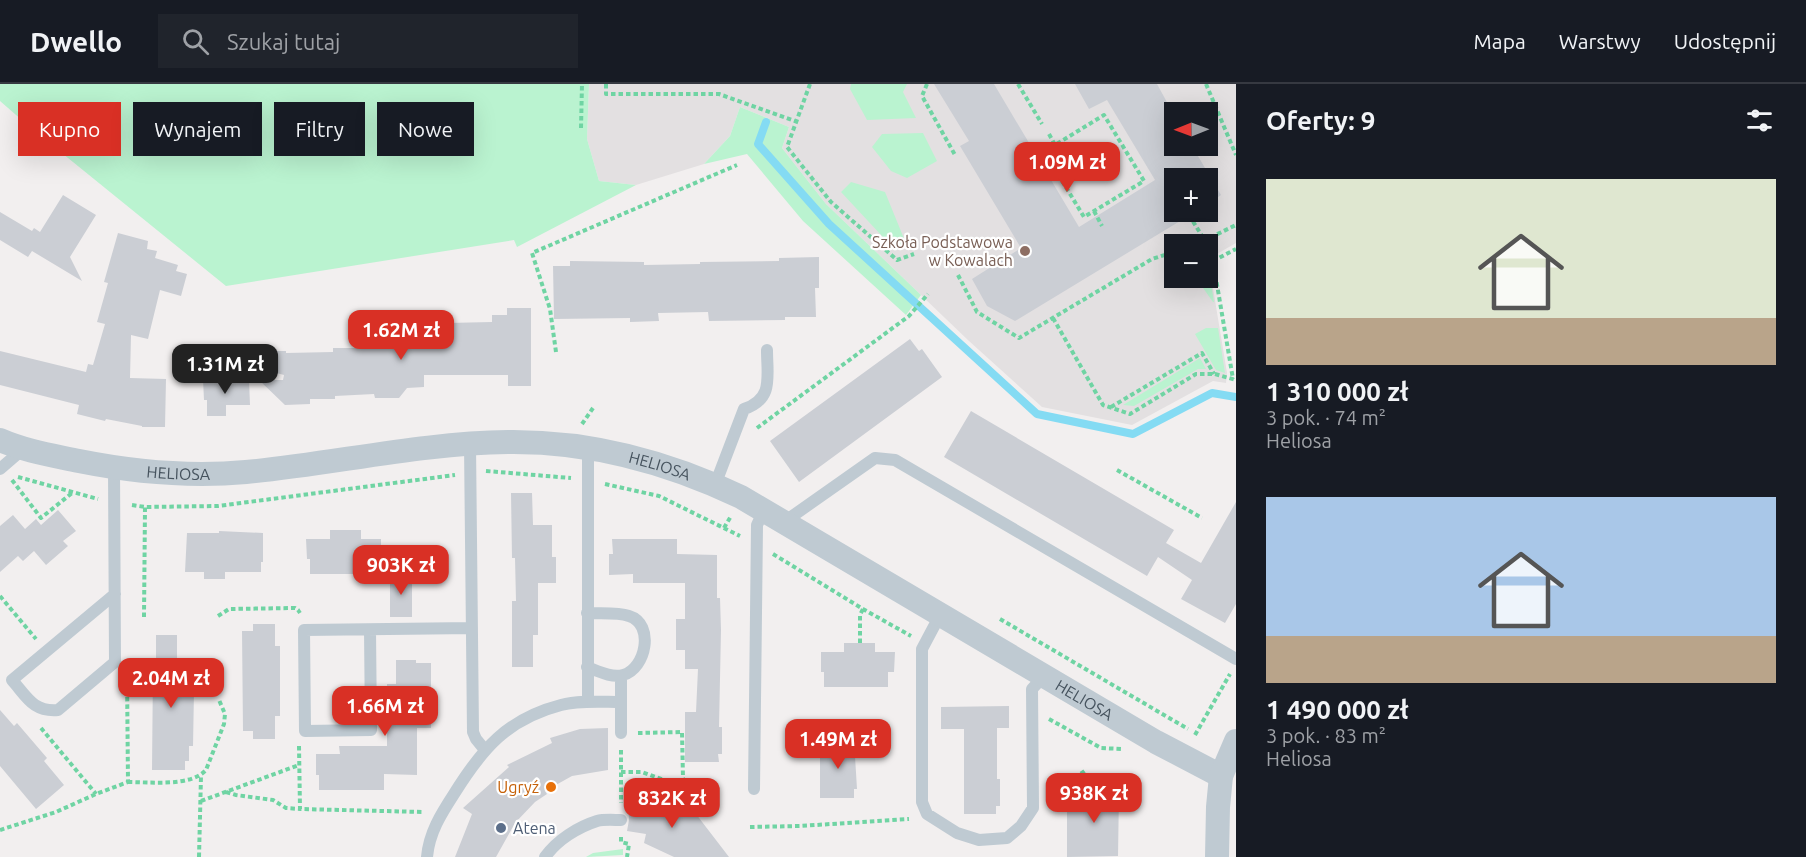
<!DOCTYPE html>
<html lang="pl">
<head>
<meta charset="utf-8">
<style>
  body { margin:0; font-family:Ubuntu,sans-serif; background:#20242c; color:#f1f3f6; height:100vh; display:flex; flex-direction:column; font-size:22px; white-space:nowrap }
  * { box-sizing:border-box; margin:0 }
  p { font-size:20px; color:#9ea1a6 }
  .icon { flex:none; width:33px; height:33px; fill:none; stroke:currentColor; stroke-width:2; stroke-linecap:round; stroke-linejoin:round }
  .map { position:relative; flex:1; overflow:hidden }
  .details { display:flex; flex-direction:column; background:#171b24; width:570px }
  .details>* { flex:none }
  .banner { position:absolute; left:18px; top:18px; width:570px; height:54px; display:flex; gap:12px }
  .needle { width:39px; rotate:269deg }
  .fabs { position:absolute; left:1164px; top:18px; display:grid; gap:12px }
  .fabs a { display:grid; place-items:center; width:54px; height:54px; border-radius:0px; background:#171b24; box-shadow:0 6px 24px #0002; font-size:30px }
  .price { position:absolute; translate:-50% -51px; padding:0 14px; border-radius:12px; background:#d93025; color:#fff; font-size:20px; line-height:39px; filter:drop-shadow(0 2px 3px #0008) }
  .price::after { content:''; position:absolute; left:50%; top:36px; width:18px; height:14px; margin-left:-9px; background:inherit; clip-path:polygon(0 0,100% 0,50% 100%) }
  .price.current { background:#222; color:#fff }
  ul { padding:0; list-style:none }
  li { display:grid; align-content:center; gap:12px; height:318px; padding:0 30px }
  li span { display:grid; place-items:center; height:186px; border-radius:0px; color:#555 }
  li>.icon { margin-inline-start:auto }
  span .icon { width:108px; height:108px; fill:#fffc; stroke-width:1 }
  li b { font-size:26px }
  h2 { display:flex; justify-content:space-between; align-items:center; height:72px; padding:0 30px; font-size:26px }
  .chip { padding:0 21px; border-radius:0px; background:#171b24; box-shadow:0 6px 24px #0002; font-size:21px; line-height:54px }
  .chip.current { background:#d93025; color:#fff }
  header { display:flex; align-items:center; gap:36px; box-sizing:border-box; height:84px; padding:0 30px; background:#171b24; border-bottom:2px solid #363941 }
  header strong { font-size:28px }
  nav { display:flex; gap:33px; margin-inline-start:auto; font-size:21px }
  .search { width:420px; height:54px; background:#20242c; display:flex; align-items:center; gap:15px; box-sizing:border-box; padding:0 21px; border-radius:0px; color:#9ea1a6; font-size:22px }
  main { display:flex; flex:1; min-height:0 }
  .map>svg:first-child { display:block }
  .education { fill:#e3e0e1; fill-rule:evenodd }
  .green { fill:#baf3d0 }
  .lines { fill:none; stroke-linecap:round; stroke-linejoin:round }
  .stream { stroke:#84dbf3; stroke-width:8 }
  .building { fill:#cbced4 }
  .path { stroke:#6fd4a3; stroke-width:4; stroke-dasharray:4.5 3; stroke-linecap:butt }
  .lane { stroke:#bfcad2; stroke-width:12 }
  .street { stroke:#bfcad2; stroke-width:24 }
  .education-dot { fill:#8d6e63; stroke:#fff; stroke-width:2 }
  .food-dot { fill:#e8710a; stroke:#fff; stroke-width:2 }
  .service-dot { fill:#5c6f8a; stroke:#fff; stroke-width:2 }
  .labels { text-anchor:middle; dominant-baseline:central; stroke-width:4.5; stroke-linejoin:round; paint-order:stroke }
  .education-label { font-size:16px; fill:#785e54; stroke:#fff; text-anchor:end }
  .street-label { font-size:16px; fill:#46535e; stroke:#fff }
  .food-label { font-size:16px; fill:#c56008; stroke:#fff; text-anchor:end }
  .service-label { font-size:16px; fill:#4e5e75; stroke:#fff; text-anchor:start }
</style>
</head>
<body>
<header>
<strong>Dwello</strong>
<div class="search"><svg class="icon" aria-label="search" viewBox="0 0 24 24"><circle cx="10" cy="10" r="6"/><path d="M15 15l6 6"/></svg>Szukaj tutaj</div>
<nav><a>Mapa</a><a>Warstwy</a><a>Udostępnij</a></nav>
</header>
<main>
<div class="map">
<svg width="1236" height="773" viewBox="0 0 1236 773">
  <rect width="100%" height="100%" fill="#f2efef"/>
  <path class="education" d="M589,0H1236V159L1208,175V160H1174V194H1208V178L1209,180L1227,289L1226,299L1213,297L1132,341L1042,323L969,257L826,120L782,64L789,43L740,23L730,52L704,80L636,101L599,97L587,55ZM1174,28H1208V62H1174ZM1174,94H1208V128H1174Z"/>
  <path class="green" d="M0,0H589L587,55L599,97L636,101L517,163L514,156L226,202L31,44L0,17Z
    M851,0H907L903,8L916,34L867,36L850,5Z
    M740,23L789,43L782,64L826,120L921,211L906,231L803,137L747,70L704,80L730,52Z
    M923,49L937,77L907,94L891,87L872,63L882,50Z
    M851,98L885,108L907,162L895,166L841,108Z
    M1208,180L1214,218H1213L1196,194H1208Z
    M1206,244H1218L1225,289L1216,286L1195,250Z
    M1200,274L1206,285H1198L1134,322L1123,321Z
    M623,765V771L586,773L593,769Z"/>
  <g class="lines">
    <path class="stream" d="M766,38L758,60L829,140L1037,330L1133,350L1212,309L1236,313"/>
  </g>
  <path class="building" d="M934,0H994L1079,143L1155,96L1107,16L1089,25L1075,0H1157L1174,31V62H1192L1221,111L1208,120V94H1174V128H1195L1015,237L987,222L972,195L1021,164L960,62L969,57Z
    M63,111L96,131L70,173L82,197L32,167L28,173L0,156V128L32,147L34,144L40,148Z
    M118,149L148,157L147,165L157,167L155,174L178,181L176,187L187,190L181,212L160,206L148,255L131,251L130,294L166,295L165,343H142V342L106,335L105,337L77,330L79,321L0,301V267L86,288L88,280L93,281L105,240L97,238L108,199L104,198Z
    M819,173V204H815L816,233H785V236L709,237L708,228L658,229L659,237L630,238V234L554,235L553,182H570V177L644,178V181L700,180V178L779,177V174Z
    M507,224H531V302H508V291H424V303L407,304L399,314H375L374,310L335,312V315H310V320L285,321L259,296H283L284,291L217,273L218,267H286V269L333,268V264H380V258H397V255L423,254V244H447V239L492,238V231H507Z
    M910,255L919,267L922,265L942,293L799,398L770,357Z
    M203,295L249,296L250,321H226V332H207V316H204Z
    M971,327L1174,446L1166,459L1201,479L1236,418V520L1225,539L1181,515L1192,496L1158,473L1147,492L944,373Z
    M511,409H532L533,441H552V473H556V499H538V551H533V583H512V517H516L515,474H512Z
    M58,426L76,447L63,457L68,462L46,481L34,467L23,477L18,472L0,488V442L13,431L25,445L36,435L41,441Z
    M330,446H361V455H381V490H310V475H307L306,455H330Z
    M219,447L263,449V478H261V488H225V495H204V488H185L187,449H219Z
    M612,455H677V470L717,471V514H720L721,546L719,643H722V670H718L719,678H685V628H696L698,585H685V566H676V535H685V499H633V490L609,491V470H613Z
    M390,490H412V533H390Z
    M253,540H275V562H280V632H275V655H253V647H243L242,547H253Z
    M156,551H177V584H185L184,592H189V607H194L193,662H189V677H185V686H152L153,583H156Z
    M844,559H875V568H895L894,588H888V603H824V588H821V568H844Z
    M396,576H416V579H431V644H417V691L384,690V706H319V691H316V670H340L339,662H387V600H396Z
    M1009,622V644H997V695H1000V722H996V730H964V645H941V623Z
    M0,626L14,642L17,639L47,674L44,677L64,701L36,725L0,682Z
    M608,644V686L572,692L545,707L547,710L535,718L515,739L496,773H455L472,730L463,724L509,683L507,681L552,659L550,654L580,645Z
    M831,656H854L857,705H854V714H820V663H831Z
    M1077,702H1097V708H1119L1118,772L1067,773V725H1077Z
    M628,712L664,716L696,730L729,773H674L644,759L646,750L627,747L629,736Z"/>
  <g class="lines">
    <path class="path" d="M606,0V10H719L795,37
      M810,0L787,63L831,118L897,176L914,170
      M927,0L922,12L955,71
      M1018,0L1042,40
      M1206,0L1236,71
      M581,44L582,0
      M1049,50L1055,61L1044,67L1084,133L1144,97L1104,31L1055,61
      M1094,127L1102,142
      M1189,131L1207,160
      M1197,160L1236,141
      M1208,162L1213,177L1233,295
      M1213,177L1236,165
      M958,191L977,228L1019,254L1152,175L1174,168
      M1053,234L1103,321L1130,330L1196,290H1215L1236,296
      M556,268L550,225L532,169L737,81
      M1111,323L1202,269L1214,290
      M582,340L593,324
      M757,344L909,232L928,210
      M1117,386L1202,434
      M486,387L571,394
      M18,393L98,415
      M12,396L41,434L72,409
      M605,400L659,412L740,452
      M132,421L145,423L218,422L455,391
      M724,444L731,432
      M773,470L863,525L911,552
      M0,512L36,555
      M218,532L229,525L295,524L298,526L300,529
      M144,533L145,423
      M1000,535L1188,645
      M860,559V531L863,525
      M1049,635L1101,664L1121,665
      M41,644L96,710
      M638,649L682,648L683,694L687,704
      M1195,651L1230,590
      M299,662L300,725L424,728
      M621,666V719
      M621,688H642L686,704
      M128,698C150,698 191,703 206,686L224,640L225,630L219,616
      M226,708L236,711L273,716L286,724L300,725
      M1050,711L1086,686
      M201,717L299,681
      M750,743L800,742L909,735
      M0,746L56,728L96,710L128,698L127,591
      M621,753V758L629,760L627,773
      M199,773L201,692"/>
    <path class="lane" d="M470,360L473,648L476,655L485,666
      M114,384L115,578L58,626C33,628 27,613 12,596L115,510
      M0,385L22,366
      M715,401L744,325C774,315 767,293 767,266
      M784,438L875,374L895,376L1236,575
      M940,531L922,565V718L927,730L957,749L979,756L1007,754L1021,742L1033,724L1032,605L1044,592
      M370,546L371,646L305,647L304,546L472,544
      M587,583C598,587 611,594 623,591C646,585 655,540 629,532C617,528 600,530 587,529
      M621,592V649
      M588,618V363
      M754,705L757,441L764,426
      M427,773C429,749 441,730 454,710C482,665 507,635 561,621C579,616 602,618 621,618
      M545,773C557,756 578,743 597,737C604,735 614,736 621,736"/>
    <g class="street">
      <path id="s1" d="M0,356C25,367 51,371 79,377C134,388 190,393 246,388C332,380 422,359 508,358C590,357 668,378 741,413L1156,658L1221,692"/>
      <path d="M1217,773L1218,723L1221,692L1236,657"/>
    </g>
  </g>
  <circle class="education-dot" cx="1025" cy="167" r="6"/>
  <circle class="food-dot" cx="551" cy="703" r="6"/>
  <circle class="service-dot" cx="501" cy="744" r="6"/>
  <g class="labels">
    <g class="education-label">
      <text x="1013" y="158">Szkoła Podstawowa<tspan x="1013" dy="18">w Kowalach</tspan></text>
    </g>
    <g class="street-label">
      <text stroke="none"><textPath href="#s1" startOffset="668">HELIOSA</textPath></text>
      <text stroke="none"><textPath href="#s1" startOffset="182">HELIOSA</textPath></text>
      <text stroke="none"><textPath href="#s1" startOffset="1154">HELIOSA</textPath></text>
    </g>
    <g class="food-label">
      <text x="539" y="703">Ugryź</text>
    </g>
    <g class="service-label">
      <text x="513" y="744">Atena</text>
    </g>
  </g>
</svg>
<div class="fabs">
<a><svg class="needle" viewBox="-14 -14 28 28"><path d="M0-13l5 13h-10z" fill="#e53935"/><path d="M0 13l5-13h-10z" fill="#9ea1a6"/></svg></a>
<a>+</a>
<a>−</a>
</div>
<b class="price" style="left:1067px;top:109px">1.09M zł</b>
<b class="price" style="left:401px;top:277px">1.62M zł</b>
<b class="price current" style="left:225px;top:311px">1.31M zł</b>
<b class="price" style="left:401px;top:512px">903K zł</b>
<b class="price" style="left:171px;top:625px">2.04M zł</b>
<b class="price" style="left:385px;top:653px">1.66M zł</b>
<b class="price" style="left:838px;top:686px">1.49M zł</b>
<b class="price" style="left:1094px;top:740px">938K zł</b>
<b class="price" style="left:672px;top:745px">832K zł</b>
<div class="banner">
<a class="chip current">Kupno</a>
<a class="chip">Wynajem</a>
<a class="chip">Filtry</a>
<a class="chip">Nowe</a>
</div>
</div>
<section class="details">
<h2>Oferty: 9<svg class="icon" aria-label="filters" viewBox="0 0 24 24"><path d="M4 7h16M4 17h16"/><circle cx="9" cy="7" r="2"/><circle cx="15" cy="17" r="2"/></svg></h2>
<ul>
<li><span style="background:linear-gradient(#dfe7d0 75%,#b9a48a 0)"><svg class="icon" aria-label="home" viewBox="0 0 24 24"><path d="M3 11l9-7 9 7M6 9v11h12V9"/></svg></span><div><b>1 310 000 zł</b><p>3 pok. · 74 m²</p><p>Heliosa</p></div></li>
<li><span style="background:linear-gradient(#a9c7e8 75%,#b9a48a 0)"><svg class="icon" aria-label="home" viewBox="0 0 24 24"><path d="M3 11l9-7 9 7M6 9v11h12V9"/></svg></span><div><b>1 490 000 zł</b><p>3 pok. · 83 m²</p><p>Heliosa</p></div></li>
</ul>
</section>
</main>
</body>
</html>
